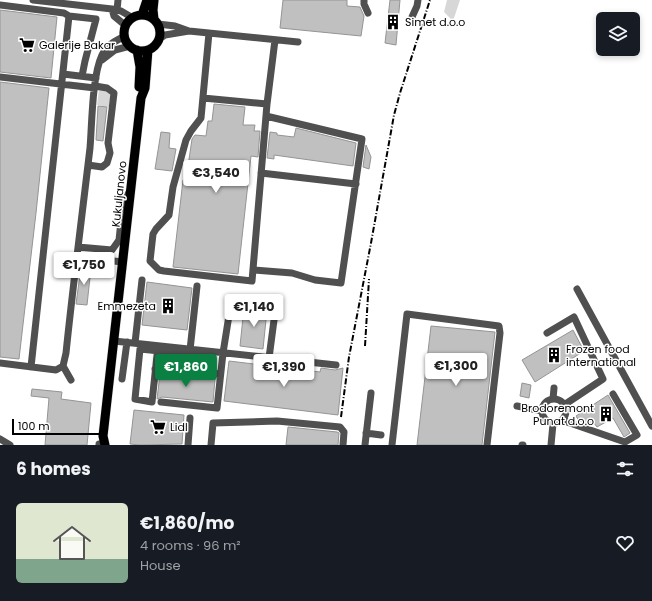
<!DOCTYPE html>
<html lang="en">
<head>
<meta charset="utf-8">
<style>
  body { margin:0; font-family:Poppins,sans-serif; background:#242831; color:#f1f3f6; height:100vh; display:flex; flex-direction:column; font-size:15px; white-space:nowrap }
  * { box-sizing:border-box; margin:0 }
  p { font-size:13px; color:#9ea1a6 }
  .icon { flex:none; width:22px; height:22px; fill:none; stroke:currentColor; stroke-width:2; stroke-linecap:round; stroke-linejoin:round }
  .map { position:relative; height:445px; overflow:hidden }
  .drawer { display:flex; flex-direction:column; background:#171b24; flex:1 }
  .drawer>* { flex:none }
  .controls { position:absolute; left:596px; top:12px; display:grid; gap:8px }
  .controls a { display:grid; place-items:center; width:44px; height:44px; border-radius:6px; background:#171b24; box-shadow:0 2px 6px #0003; font-size:20px }
  .scale { position:absolute; left:12px; bottom:10px; width:92px; box-sizing:border-box; padding-left:4px; border:2px solid #000; border-top:0; font-size:11px; line-height:14px; white-space:nowrap; color:#000; -webkit-text-stroke:3px #fff; paint-order:stroke }
  .price { position:absolute; translate:-50% -34px; padding:0 9px; border-radius:4px; background:#fff; color:#222; font-size:13px; line-height:26px; filter:drop-shadow(0 1px 2px #0008) }
  .price::after { content:''; position:absolute; left:50%; top:24px; width:12px; height:9px; margin-left:-6px; background:inherit; clip-path:polygon(0 0,100% 0,50% 100%) }
  .price.active { background:#0b8043; color:#fff }
  ul { padding:0; list-style:none }
  li { display:flex; align-items:center; gap:12px; height:100px; padding:0 16px }
  li span { display:grid; place-items:center; flex:none; width:112px; height:80px; border-radius:6px; color:#555 }
  li>.icon { margin-inline-start:auto }
  span .icon { width:48px; height:48px; fill:#fffc; stroke-width:1 }
  li b { font-size:17px }
  h2 { display:flex; justify-content:space-between; align-items:center; height:48px; padding:0 16px; font-size:17px }
  .map>svg:first-child { display:block }
  .green { fill:#d7d7d7 }
  .building { fill:#c0c0c0; stroke:#949494 }
  .lines { fill:none; stroke-linecap:round; stroke-linejoin:round }
  .major-casing { stroke:#dbdbdb; stroke-width:10 }
  .minor { stroke:#505050; stroke-width:7 }
  .major { stroke:#000; stroke-width:9 }
  .rail { stroke:#000; stroke-width:2; stroke-dasharray:6 2 1 2; stroke-linecap:butt }
  .labels { text-anchor:middle; dominant-baseline:central; stroke-width:3; stroke-linejoin:round; paint-order:stroke }
  .poi-label { font-size:11px; fill:#000; stroke:#fff; text-anchor:start }
  .street-label { font-size:11px; fill:#000; stroke:#fff }
</style>
</head>
<body>
<div class="map">
<svg width="652" height="445" viewBox="0 0 652 445">
  <rect width="100%" height="100%" fill="#fff"/>
  <path class="green" d="M447,0H460L453,21L444,12Z
    M99,89L111,92L109,107L97,105Z"/>
  <path class="building" d="M283,0H347V6L360,7L364,16L361,36L280,28Z
    M390,0H400L396,45L385,43Z
    M0,10L57,17L51,78L0,72Z
    M0,82L49,88L36,213L19,359L0,357Z
    M214,104L245,107L243,125H255L254,131H260L258,157L251,156L238,274L173,267L183,180H186L192,139L195,135L206,136L208,121H212Z
    M98,106L107,107L103,141L96,140Z
    M296,128L356,143L353,166L274,155V159L267,158L270,132L277,133V135L294,137Z
    M161,132L170,133L169,148L176,149L172,171L155,169Z
    M366,145L371,157L369,169L363,167Z
    M81,267L91,268L87,305L76,304Z
    M147,282L192,288L187,330L142,325Z
    M244,308L267,310L263,349L240,346Z
    M431,326L495,332L482,445H417Z
    M573,330L584,351L535,382L522,360Z
    M229,361L320,372L321,368L335,370L343,368L338,415L224,401Z
    M160,374L215,379L213,402L162,397L157,399Z
    M522,383L531,385L529,398L520,396Z
    M32,389L62,392L61,399L91,403L87,445H45L49,398L31,396Z
    M608,395L630,433L624,437L613,418L597,427L593,422L589,424L579,421L576,416Z
    M134,410L184,415L182,444L140,445L130,444Z
    M288,427L337,432L339,433L338,445H286Z"/>
  <g class="lines">
    <defs>
      <path id="major" d="M154,0L153,10L154,19
        M142,15L147,0
        M124 33a18 18 0 1 1 36 0a18 18 0 1 1-36 0Z
        M137,50L140,67L139,87
        M105,445L103,436L141,98L145,88L148,50"/>
    </defs>
    <use href="#major" class="major-casing"/>
    <path class="minor" d="M33,0L112,9L121,11L133,18
      M364,0V4L368,13
      M0,5L64,13L69,16L31,367
      M112,9L114,16L126,26
      M117,10L118,0
      M69,16L96,19L85,61L82,76
      M412,17L417,6L418,0
      M158,24L175,26L189,31L165,35L159,39
      M189,31L298,42
      M209,33L201,118L191,131L186,140L173,187L169,215L156,229L153,234L150,261L159,270L164,271L252,281L267,104L275,40
      M102,60L115,50L130,46
      M63,74L96,78
      M0,77L95,88
      M203,98L267,104
      M88,165L102,167L107,163L110,153L108,143L114,93L107,88L95,86
      M261,173L356,184
      M78,247L112,250L119,240L123,202L130,191
      M76,257L123,262
      M253,270L292,273L315,280L341,283L362,139L266,116
      M577,289L652,426
      M547,333L574,317L603,379L564,405
      M114,341L336,365
      M135,343L142,280
      M158,346C156,364 154,383 152,402L135,399L140,349L209,356L207,373L220,374
      M190,350L197,286
      M0,363L56,370L63,366L66,353C73,285 82,216 90,148C92,124 92,76 102,55C107,45 115,41 125,36
      M63,366L71,380
      M155,369L211,374
      M122,379L127,342
      M542 411a12 12 0 1 1 24 0a12 12 0 1 1-24 0Z
      M553,399L554,388
      M161,402L217,408L223,353L230,309L232,305L238,301L276,305L269,358
      M517,406L542,411
      M563,419L567,422L625,442L637,435L613,394
      M366,433L381,435
      M0,439L10,445
      M99,445V444
      M188,445L190,418
      M211,445L213,423L277,421L340,427L344,432L343,445
      M365,445L371,393
      M392,445L407,314L499,326L500,333L487,445
      M522,445H523
      M551,445L553,424"/>
    <use href="#major" class="major"/>
    <path class="rail" d="M365,346L369,279
      M341,417L349,357L371,243L394,115L400,93L430,0"/>
  </g>
  <defs>
    <symbol id="building-bare" viewBox="-9 -9 18 18"><path d="M-4-6H4V6H1V3H-1V6H-4ZM-2.5-4.3h1.7v1.8h-1.7ZM.8-4.3h1.7v1.8H.8ZM-2.5-1h1.7V.8h-1.7ZM.8-1h1.7V.8H.8Z" fill="#000" stroke="#fff" stroke-width="2.5" paint-order="stroke"/></symbol>
    <symbol id="supermarket-bare" viewBox="-9 -9 18 18"><path d="M-6-5.5h2.5l.6 2H6L4.5 2H-2.5L-4.4-4H-6ZM-1.5 3.2a1.3 1.3 0 1 0 .1 0ZM3 3.2a1.3 1.3 0 1 0 .1 0Z" fill="#000" stroke="#fff" stroke-width="2.5" paint-order="stroke"/></symbol>
  </defs>
  <g fill-rule="evenodd">
    <use href="#building-bare" x="382" y="11" width="22" height="22"/>
    <use href="#supermarket-bare" x="16" y="34" width="22" height="22"/>
    <use href="#building-bare" x="157" y="295" width="22" height="22"/>
    <use href="#building-bare" x="543" y="344" width="22" height="22"/>
    <use href="#building-bare" x="595" y="403" width="22" height="22"/>
    <use href="#supermarket-bare" x="147" y="416" width="22" height="22"/>
  </g>
  <g class="labels">
    <g class="poi-label">
      <text x="405" y="22">Simet d.o.o</text>
      <text x="39" y="45">Galerije Bakar</text>
      <text x="156" y="306" text-anchor="end">Emmezeta</text>
      <text x="566" y="349">Frozen food<tspan x="566" dy="13">international</tspan></text>
      <text x="594" y="408" text-anchor="end">Brodoremont<tspan x="594" dy="13">Punat d.o.o</tspan></text>
      <text x="170" y="427">Lidl</text>
    </g>
    <g class="street-label">
      <text transform="translate(119 194) rotate(-84)">Kukuljanovo</text>
    </g>
  </g>
</svg>
<div class="controls">
<a><svg class="icon" aria-label="layers" viewBox="0 0 24 24"><path d="M12 4l9 5-9 5-9-5zM3 14l9 5 9-5"/></svg></a>
</div>
<div class="scale">100 m</div>
<b class="price" style="left:216px;top:194px">€3,540</b>
<b class="price" style="left:84px;top:286px">€1,750</b>
<b class="price" style="left:254px;top:328px">€1,140</b>
<b class="price" style="left:456px;top:387px">€1,300</b>
<b class="price active" style="left:186px;top:388px">€1,860</b>
<b class="price" style="left:284px;top:388px">€1,390</b>
</div>
<section class="drawer">
<h2>6 homes<svg class="icon" aria-label="filters" viewBox="0 0 24 24"><path d="M4 7h16M4 17h16"/><circle cx="9" cy="7" r="2"/><circle cx="15" cy="17" r="2"/></svg></h2>
<ul>
<li><span style="background:linear-gradient(#dfe7d0 70%,#7fa58c 0)"><svg class="icon" aria-label="home" viewBox="0 0 24 24"><path d="M3 11l9-7 9 7M6 9v11h12V9"/></svg></span><div><b>€1,860/mo</b><p>4 rooms · 96 m²</p><p>House</p></div><svg class="icon" aria-label="heart" viewBox="0 0 24 24"><path d="M12 20l-8-8c-3-5 5-10 8-4 3-6 11-1 8 4z"/></svg></li>
</ul>
</section>
</body>
</html>
